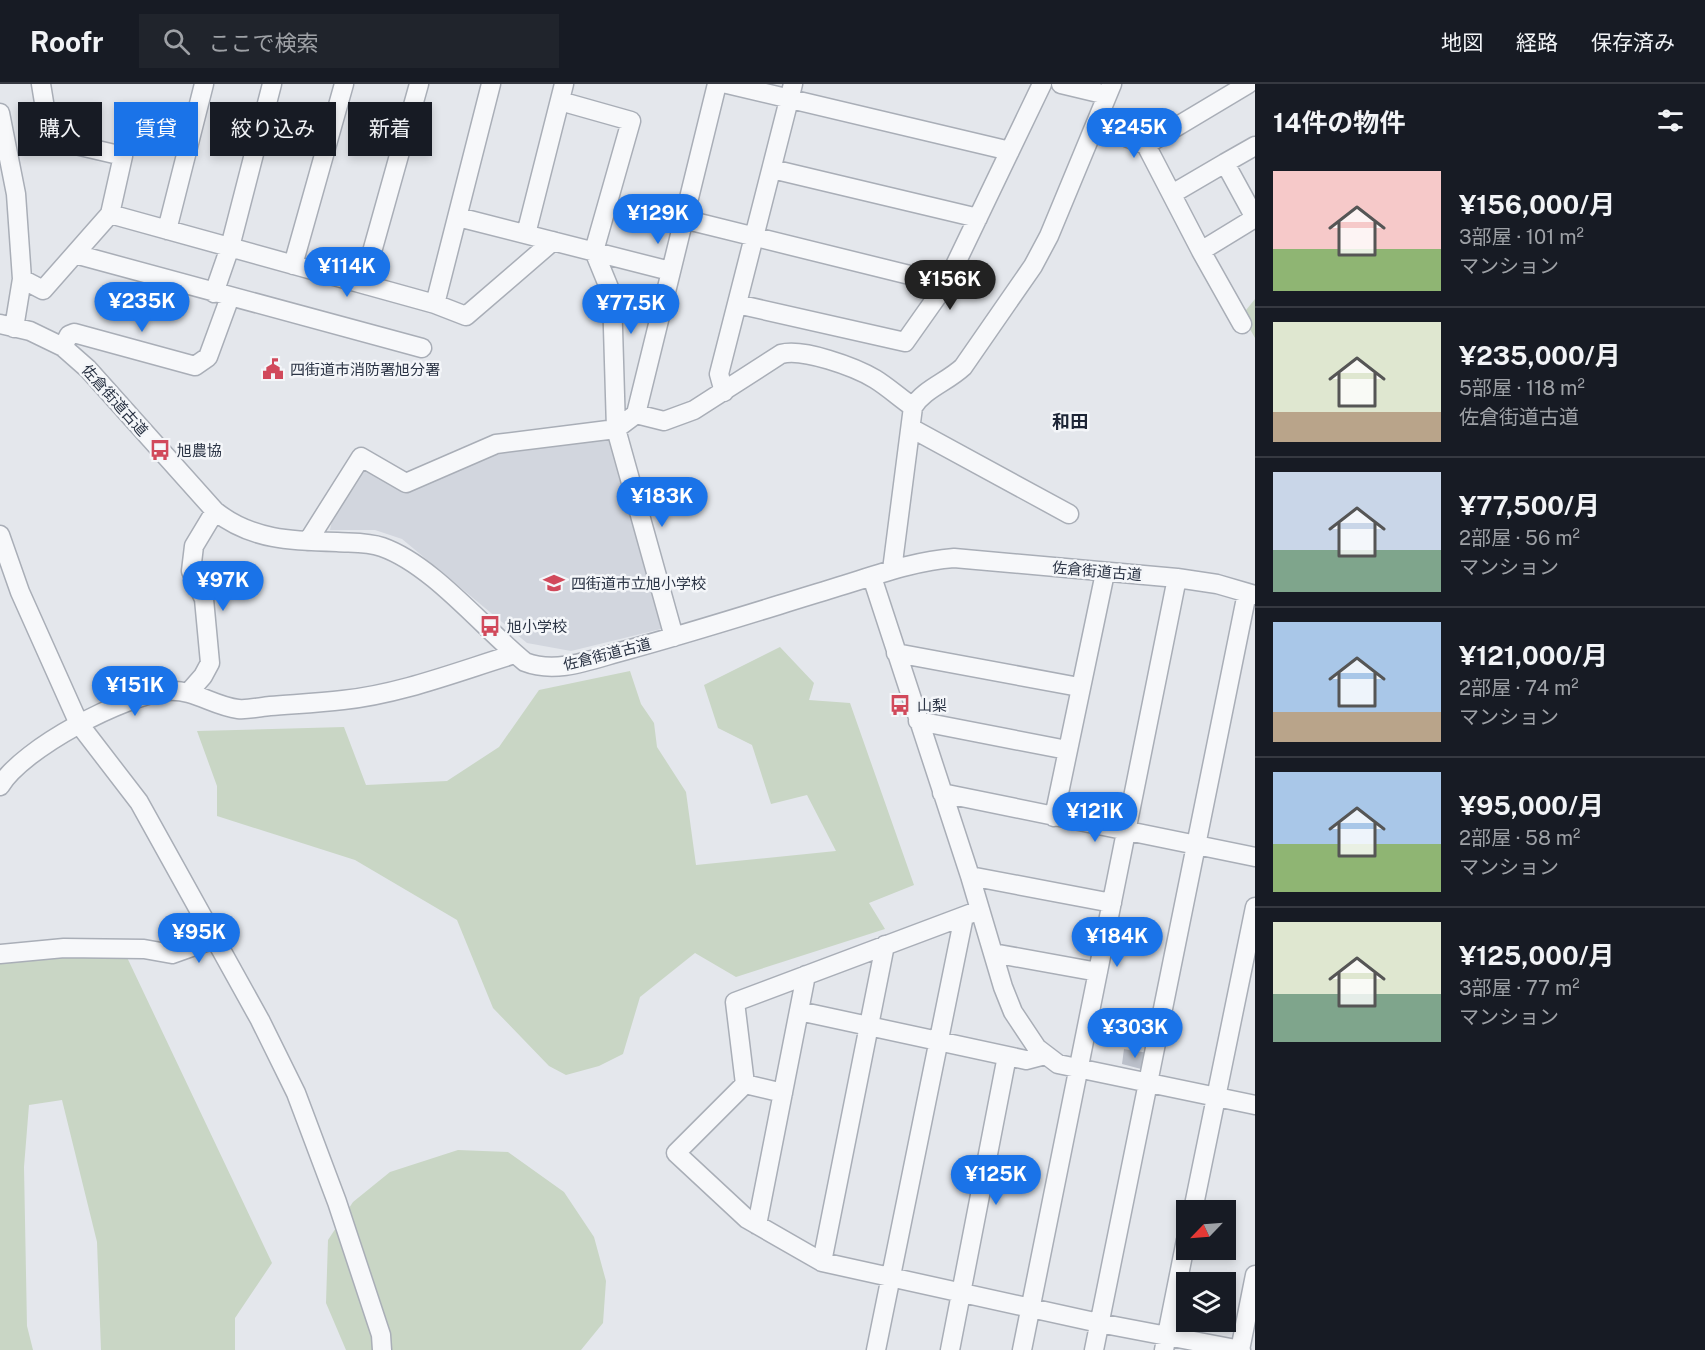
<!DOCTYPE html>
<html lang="ja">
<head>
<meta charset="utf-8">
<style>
  body { margin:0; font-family:"Public Sans","Noto Sans JP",sans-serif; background:#20242c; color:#f1f3f6; height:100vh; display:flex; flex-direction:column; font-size:22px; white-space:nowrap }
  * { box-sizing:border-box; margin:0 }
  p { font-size:20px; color:#9ea1a6 }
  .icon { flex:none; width:33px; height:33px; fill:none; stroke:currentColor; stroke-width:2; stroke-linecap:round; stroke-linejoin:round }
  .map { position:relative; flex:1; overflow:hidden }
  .details { display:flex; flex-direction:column; background:#171b24; width:450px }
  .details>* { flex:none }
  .guide { position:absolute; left:18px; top:18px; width:570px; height:54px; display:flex; gap:12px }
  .needle { width:39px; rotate:245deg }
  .tools { position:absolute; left:1176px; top:1116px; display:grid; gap:12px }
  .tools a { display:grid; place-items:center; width:60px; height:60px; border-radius:0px; background:#171b24; box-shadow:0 3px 9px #0003; font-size:30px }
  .price { position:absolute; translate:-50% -51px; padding:0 14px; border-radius:21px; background:#1a73e8; color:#fff; font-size:20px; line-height:39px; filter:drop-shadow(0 2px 3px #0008) }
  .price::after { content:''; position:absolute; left:50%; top:36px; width:18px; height:14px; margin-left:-9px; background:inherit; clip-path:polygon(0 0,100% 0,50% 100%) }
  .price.current { background:#222; color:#fff }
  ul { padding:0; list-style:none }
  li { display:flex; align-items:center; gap:18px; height:150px; padding:0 18px }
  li+li { border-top:2px solid #363941 }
  li span { display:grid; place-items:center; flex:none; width:168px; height:120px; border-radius:0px; color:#555 }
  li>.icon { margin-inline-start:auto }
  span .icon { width:72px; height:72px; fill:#fffc; stroke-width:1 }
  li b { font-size:26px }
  h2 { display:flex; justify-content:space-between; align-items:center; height:72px; padding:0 18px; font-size:26px }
  .chip { padding:0 21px; border-radius:0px; background:#171b24; box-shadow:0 3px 9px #0003; font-size:21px; line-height:54px }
  .chip.current { background:#1a73e8; color:#fff }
  header { display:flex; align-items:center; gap:36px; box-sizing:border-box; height:84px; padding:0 30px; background:#171b24; border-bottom:2px solid #363941 }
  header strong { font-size:28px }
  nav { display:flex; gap:33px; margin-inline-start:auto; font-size:21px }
  .search { width:420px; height:54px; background:#20242c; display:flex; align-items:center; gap:15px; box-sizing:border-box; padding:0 21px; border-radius:0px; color:#9ea1a6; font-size:22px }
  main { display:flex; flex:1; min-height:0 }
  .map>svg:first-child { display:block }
  .built { fill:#d2d6de }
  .green { fill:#c9d6c5 }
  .building { fill:#bbc0ca }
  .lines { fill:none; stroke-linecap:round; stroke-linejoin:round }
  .minor-casing { stroke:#a9aeb7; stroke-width:21 }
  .minor { stroke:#f7f8fa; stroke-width:18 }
  .labels { text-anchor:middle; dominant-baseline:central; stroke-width:5; stroke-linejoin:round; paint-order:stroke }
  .poi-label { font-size:15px; fill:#2b3445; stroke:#f4f6f9; text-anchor:start }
  .street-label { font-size:15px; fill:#2b3445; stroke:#f4f6f9 }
  .quarter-label { font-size:18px; font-weight:bold; fill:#1d2536; stroke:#f4f6f9 }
</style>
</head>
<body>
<header>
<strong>Roofr</strong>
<div class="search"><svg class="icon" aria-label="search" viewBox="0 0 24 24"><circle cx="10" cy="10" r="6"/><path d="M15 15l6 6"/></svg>ここで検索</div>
<nav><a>地図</a><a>経路</a><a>保存済み</a></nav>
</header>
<main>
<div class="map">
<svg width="1255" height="1266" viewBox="0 0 1255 1266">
  <rect width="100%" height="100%" fill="#e4e7ec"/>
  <path class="built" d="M610,354L665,544L571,567L527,559L402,455L375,446H330L332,436L366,381L407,406L494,365Z"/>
  <path class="green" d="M1255,215V254L1242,231Z
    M780,563L814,599L809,616L850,619L914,801L869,819L885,845L736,893L695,869L640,913L623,970L599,982L566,991L549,982L493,924L457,836L355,776L217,732V702L197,647L344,643L366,701L447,697L499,663L539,606L630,587L641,620L654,639L657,663L686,708L696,781L836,767L807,711L771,720L752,661L718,644L704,601Z
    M124,867L272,1179L235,1234V1266H101L97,1158L62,1016L29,1021L24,1083L27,1242L33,1266H0V875Z
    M458,1066L508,1068L564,1108L594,1153L606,1197L603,1239L581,1266H346L326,1219L328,1156L353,1118L390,1088Z"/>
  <path class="building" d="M1124,965L1148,969L1145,986L1122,980Z"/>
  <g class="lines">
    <defs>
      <path id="minor" d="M727,0L1010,67
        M1061,0L1107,11
        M560,17L631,37L594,167L612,211L616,345L674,553
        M0,29L16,110L22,195L14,244
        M1095,41L1146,61L1201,167L1255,134
        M1146,61L1248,0
        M1225,79L1255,62
        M772,85L978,134
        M1172,110L1225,79L1255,134
        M110,130L435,220L466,232L553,157
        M458,133L670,187
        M683,135L946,200
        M167,146L204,0
        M526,150L564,0
        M1201,167L1242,240
        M75,170L422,264
        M293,181L344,0
        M22,195L43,206L110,130L123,72L50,55L41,0
        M363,200L419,0
        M214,209L230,163L272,0
        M435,220L491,0
        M737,220L905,258L946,200L1042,0
        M0,240L30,247L63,263L88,285L215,427C251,456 292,457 337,458C352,459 368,458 382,463C433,481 483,544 525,578C558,591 595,574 627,566C697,547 765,525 834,504C874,492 913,477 954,474L1177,494L1217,500L1255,511
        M63,263L69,251L74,249L195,282L208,273L230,213
        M724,308L719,290L793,0
        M636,330L664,337L694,326L781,270C803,264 855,283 875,295C888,303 900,314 913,323
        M911,344L1069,430
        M0,451L20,508L79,640L139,718L260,936L296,1009L337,1118L381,1251L382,1266
        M308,457L361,373L406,399L496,360L616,345L636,330L717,0
        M892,486L913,323C924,305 947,298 963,283L1033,182L1049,152L1112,0
        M872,493L970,792L1003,903L1013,928L1037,964L1058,980L1255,1021
        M896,569L1079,603
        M189,608L203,592L210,579L204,515L191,487L194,462L215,427
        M918,637L1067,666
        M0,702C23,664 124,611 168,607C194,605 213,622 238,625C248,626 260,623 270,622C294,620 318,619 343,616C401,610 459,587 515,570
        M942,709L1255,773
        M1054,733L1105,489
        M970,792L1112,819
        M980,826L735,918L745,1000L676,1069L747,1135L822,1178L1099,1239L1241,1266
        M993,869L1098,888
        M0,870L64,864L144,865L172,870L214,855
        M799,927L1026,976L1045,971
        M745,1000L783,1009
        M1193,1126L1255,823
        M757,1141L806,891
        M822,1178L885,861
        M876,1266L964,832
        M950,1266L1007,972
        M1022,1266L1177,494
        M1094,1266L1247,509
        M1164,1266L1186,1156
        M1240,1266L1255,1191"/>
    </defs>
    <use href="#minor" class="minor-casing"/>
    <use href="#minor" class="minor"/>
  </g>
  <defs>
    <symbol id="civic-bare" viewBox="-9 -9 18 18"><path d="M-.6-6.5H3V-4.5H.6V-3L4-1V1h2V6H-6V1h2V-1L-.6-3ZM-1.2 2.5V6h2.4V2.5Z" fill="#d1495b" stroke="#f4f6f9" stroke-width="2.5" paint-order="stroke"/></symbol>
    <symbol id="bus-bare" viewBox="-9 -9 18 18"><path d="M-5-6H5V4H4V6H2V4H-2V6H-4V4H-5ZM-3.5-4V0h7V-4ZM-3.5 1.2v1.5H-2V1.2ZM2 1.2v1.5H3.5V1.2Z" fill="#d1495b" stroke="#f4f6f9" stroke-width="2.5" paint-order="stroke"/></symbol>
    <symbol id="school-bare" viewBox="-9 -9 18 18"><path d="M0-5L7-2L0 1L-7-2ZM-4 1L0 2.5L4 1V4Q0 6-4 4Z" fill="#d1495b" stroke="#f4f6f9" stroke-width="2.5" paint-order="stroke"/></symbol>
  </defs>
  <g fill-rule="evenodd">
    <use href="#civic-bare" x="258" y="270" width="30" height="30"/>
    <use href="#bus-bare" x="145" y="351" width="30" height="30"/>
    <use href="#school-bare" x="539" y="484" width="30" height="30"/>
    <use href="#bus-bare" x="475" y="527" width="30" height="30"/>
    <use href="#bus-bare" x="885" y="606" width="30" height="30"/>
  </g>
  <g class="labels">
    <g class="poi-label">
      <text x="290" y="285">四街道市消防署旭分署</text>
      <text x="177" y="366">旭農協</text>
      <text x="571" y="499">四街道市立旭小学校</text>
      <text x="507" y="542">旭小学校</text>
      <text x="917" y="621">山梨</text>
    </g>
    <g class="street-label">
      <text transform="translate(115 316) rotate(48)">佐倉街道古道</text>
      <text transform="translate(1097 487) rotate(5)">佐倉街道古道</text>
      <text transform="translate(607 570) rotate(-14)">佐倉街道古道</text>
    </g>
    <g class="quarter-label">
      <text x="1070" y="337">和田</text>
    </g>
  </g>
</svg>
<div class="tools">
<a><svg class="needle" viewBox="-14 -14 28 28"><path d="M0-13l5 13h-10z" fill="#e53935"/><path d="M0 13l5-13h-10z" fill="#9ea1a6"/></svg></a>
<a><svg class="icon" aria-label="layers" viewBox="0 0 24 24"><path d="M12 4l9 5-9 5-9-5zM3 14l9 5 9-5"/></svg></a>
</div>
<b class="price" style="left:1134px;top:75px">¥245K</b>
<b class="price" style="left:658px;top:161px">¥129K</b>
<b class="price" style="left:347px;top:214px">¥114K</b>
<b class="price current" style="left:950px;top:227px">¥156K</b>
<b class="price" style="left:142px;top:249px">¥235K</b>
<b class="price" style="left:631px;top:251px">¥77.5K</b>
<b class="price" style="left:662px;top:444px">¥183K</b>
<b class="price" style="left:223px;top:528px">¥97K</b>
<b class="price" style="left:135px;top:633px">¥151K</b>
<b class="price" style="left:1095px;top:759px">¥121K</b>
<b class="price" style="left:199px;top:880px">¥95K</b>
<b class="price" style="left:1117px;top:884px">¥184K</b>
<b class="price" style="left:1135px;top:975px">¥303K</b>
<b class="price" style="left:996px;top:1122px">¥125K</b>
<div class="guide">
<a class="chip">購入</a>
<a class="chip current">賃貸</a>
<a class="chip">絞り込み</a>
<a class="chip">新着</a>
</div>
</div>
<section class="details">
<h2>14件の物件<svg class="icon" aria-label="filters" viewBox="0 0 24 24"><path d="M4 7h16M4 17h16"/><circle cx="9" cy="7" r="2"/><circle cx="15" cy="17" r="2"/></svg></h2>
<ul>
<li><span style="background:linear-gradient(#f6c9c9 65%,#8fb573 0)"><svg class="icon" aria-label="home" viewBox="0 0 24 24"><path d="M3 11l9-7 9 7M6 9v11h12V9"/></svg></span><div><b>¥156,000/月</b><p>3部屋 · 101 m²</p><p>マンション</p></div></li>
<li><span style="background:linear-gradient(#dfe7d0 75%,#b9a48a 0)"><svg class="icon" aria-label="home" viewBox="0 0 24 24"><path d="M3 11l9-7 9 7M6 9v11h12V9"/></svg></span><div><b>¥235,000/月</b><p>5部屋 · 118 m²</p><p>佐倉街道古道</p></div></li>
<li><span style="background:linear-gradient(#c9d6e8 65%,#7fa58c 0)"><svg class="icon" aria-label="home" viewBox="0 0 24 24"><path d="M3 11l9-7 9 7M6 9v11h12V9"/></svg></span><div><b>¥77,500/月</b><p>2部屋 · 56 m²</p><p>マンション</p></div></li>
<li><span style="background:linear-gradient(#a9c7e8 75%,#b9a48a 0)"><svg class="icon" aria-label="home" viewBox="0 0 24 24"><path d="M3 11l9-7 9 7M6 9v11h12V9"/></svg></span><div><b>¥121,000/月</b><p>2部屋 · 74 m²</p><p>マンション</p></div></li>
<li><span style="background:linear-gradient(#a9c7e8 60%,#8fb573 0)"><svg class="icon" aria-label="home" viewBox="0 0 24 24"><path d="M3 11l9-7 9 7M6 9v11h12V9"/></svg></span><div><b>¥95,000/月</b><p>2部屋 · 58 m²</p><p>マンション</p></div></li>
<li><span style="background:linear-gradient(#dfe7d0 60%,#7fa58c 0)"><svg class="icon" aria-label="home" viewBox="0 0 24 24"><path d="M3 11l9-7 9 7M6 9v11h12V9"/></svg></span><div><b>¥125,000/月</b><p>3部屋 · 77 m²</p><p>マンション</p></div></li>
</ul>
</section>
</main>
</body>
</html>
